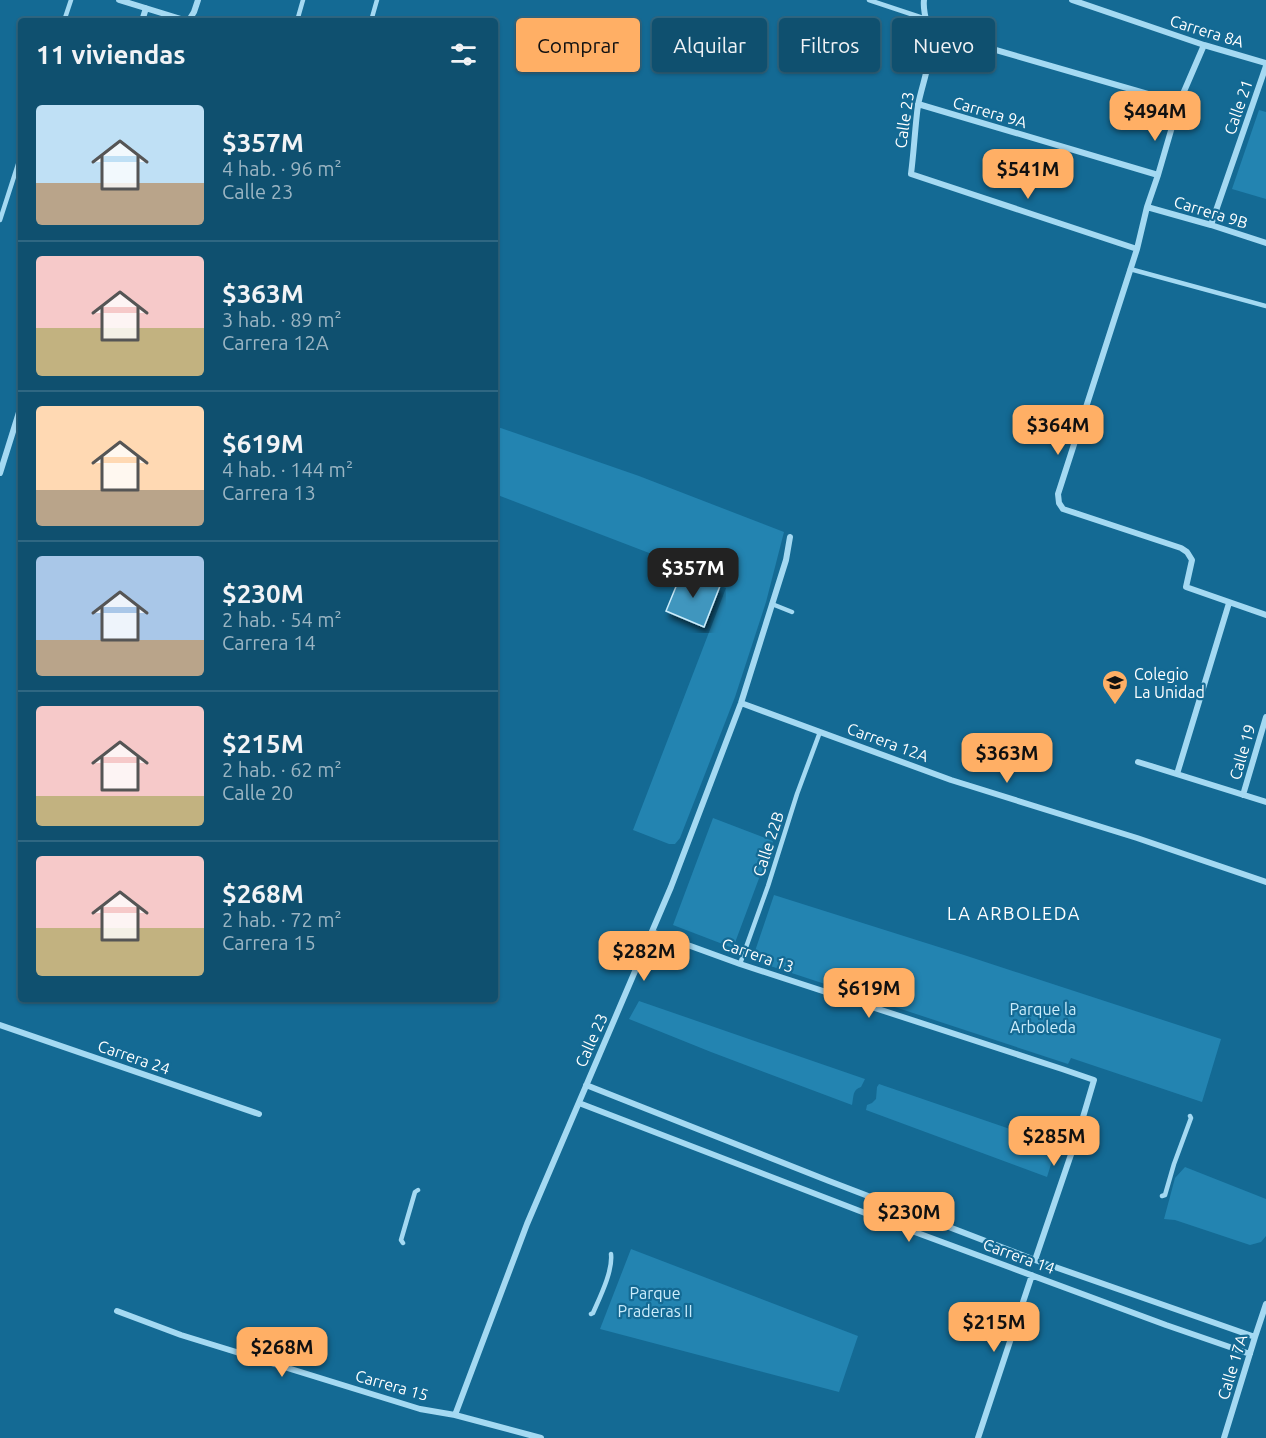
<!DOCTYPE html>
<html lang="es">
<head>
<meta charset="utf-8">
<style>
  body { margin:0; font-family:Ubuntu,sans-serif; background:#185774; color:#f1f3f6; height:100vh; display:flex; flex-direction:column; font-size:22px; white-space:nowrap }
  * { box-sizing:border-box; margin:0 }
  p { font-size:20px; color:#9bb5c3 }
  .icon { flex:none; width:33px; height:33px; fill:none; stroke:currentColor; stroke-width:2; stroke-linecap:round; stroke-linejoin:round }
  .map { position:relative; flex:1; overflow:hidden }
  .side { position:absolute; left:18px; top:18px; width:480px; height:984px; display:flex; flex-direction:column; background:#0f506f; border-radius:6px; box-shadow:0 2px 4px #0004,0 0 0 2px #2f6782 }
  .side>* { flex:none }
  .guide { position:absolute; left:516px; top:18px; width:570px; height:54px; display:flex; gap:12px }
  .price { position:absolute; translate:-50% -51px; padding:0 14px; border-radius:12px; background:#ffaf65; color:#111; font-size:20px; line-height:39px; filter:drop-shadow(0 2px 3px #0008) }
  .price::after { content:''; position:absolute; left:50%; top:36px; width:18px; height:14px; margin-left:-9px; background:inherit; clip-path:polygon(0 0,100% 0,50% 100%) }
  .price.on { background:#222; color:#fff }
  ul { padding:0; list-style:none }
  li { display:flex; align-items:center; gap:18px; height:150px; padding:0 18px }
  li+li { border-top:2px solid #2f6782 }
  li span { display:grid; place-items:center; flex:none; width:168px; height:120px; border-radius:6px; color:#555 }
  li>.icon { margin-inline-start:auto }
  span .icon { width:72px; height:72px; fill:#fffc; stroke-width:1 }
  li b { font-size:26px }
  h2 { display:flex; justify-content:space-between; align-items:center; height:72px; padding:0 18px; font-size:26px }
  .chip { padding:0 21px; border-radius:6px; background:#0f506f; box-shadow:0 2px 4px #0004,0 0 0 2px #2f6782; font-size:21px; line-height:54px }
  .chip.on { background:#ffaf65; color:#111 }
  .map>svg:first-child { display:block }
  .green { fill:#2384b1 }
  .building { fill:#4196be; stroke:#cbedfc; stroke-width:1.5; filter:url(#shadow) }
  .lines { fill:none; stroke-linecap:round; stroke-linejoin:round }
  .lane { stroke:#a4d9f2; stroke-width:4.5 }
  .street { stroke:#a4d9f2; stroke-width:6 }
  .labels { text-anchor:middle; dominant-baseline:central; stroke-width:4.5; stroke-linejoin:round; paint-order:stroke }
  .street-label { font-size:16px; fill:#fff; stroke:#146a94 }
  .poi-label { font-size:16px; fill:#fff; stroke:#146a94; text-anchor:start }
  .park-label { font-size:16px; fill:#cbedfc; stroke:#146a94 }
  .neighbourhood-label { font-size:18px; letter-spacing:1.5px; fill:#fff; stroke:#146a94 }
</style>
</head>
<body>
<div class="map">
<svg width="1266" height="1438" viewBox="0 0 1266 1438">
  <defs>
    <filter id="shadow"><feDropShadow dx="3.5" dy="6" stdDeviation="3" flood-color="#0009"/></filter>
  </defs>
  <rect width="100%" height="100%" fill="#146a94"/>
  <path class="green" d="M1259,110L1266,112V199L1232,189Z
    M495,426L639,476L784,532L766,602L735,697L680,838L675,844H669L633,830L726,588L682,572L678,564L495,494Z
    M713,818L773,841L733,948L673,925Z
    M774,895L964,955L1221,1039L1202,1102L1071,1058L1068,1064L752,960Z
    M639,1001L865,1079L861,1087C852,1090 854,1096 852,1105L711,1052L629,1019Z
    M879,1084L1057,1145L1047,1177L866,1110L867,1105L872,1103L876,1099L877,1087Z
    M1185,1167L1266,1199V1236L1261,1242L1250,1245L1175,1220L1164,1219L1175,1178Z
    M631,1249L858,1336L839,1392L600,1329Z"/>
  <path class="building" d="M682,572L720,586L704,627L666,611Z"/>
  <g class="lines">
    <path class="lane" d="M869,0L926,19
      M64,21L71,0
      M297,21L303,0
      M371,21L377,0
      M0,220L21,155
      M1130,269L1266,306
      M772,604L792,612
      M740,964L768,886L797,794L820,732
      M1162,1196L1165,1195L1174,1164L1191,1118L1190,1116
      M403,1243L401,1240L415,1192L418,1190
      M591,1314L593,1313C600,1297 613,1271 611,1254"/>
    <path class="street" d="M119,0L181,19L189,20L194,12L198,0
      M924,0C922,16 931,30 931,45C930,65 922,85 918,105C915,127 914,151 911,174L1137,249
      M1072,0L1204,45L1266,63
      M142,21L146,8
      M930,31L1179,103
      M1204,45L1179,103L1158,175L1147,207L1137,249L1058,494L1059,503L1063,509L1181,548L1187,552L1192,560L1186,587L1266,615
      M918,104L1158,175
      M1147,207L1211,225L1266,243
      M1211,225L1266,66
      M0,473L21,406
      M741,703L951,780L1137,838L1266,882
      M1138,762L1266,802
      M1177,774L1229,603
      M1243,795L1266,717
      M652,932L740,964L1062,1069L1094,1080L1078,1134L1035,1260
      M0,1025L259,1114
      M586,1085L829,1181L1035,1260L1255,1337
      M579,1103L904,1228L1166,1325L1250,1354
      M117,1311L181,1335L420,1409L455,1415L541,1438
      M455,1415L527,1224L671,887L741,703L786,560L790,537
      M978,1438L1032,1275
      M1224,1438L1255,1337L1266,1304"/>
  </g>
  <defs>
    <symbol id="school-pin" viewBox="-11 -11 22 30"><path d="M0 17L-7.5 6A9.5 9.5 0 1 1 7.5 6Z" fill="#ffaf65" stroke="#146a94"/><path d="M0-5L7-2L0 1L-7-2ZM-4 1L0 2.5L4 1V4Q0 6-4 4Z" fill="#111"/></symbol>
  </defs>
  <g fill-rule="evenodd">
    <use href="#school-pin" x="1100" y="668" width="30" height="40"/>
  </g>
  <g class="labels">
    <g class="street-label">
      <text transform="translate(1207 31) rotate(17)">Carrera 8A</text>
      <text transform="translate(1238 107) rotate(-71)">Calle 21</text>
      <text transform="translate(990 112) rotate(16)">Carrera 9A</text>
      <text transform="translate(904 120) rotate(-82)">Calle 23</text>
      <text transform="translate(1211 212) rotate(17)">Carrera 9B</text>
      <text transform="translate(888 742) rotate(20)">Carrera 12A</text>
      <text transform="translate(1242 752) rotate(-74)">Calle 19</text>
      <text transform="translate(768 844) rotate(-72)">Calle 22B</text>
      <text transform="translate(758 955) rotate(19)">Carrera 13</text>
      <text transform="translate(591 1040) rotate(-66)">Calle 23</text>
      <text transform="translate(134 1057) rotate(19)">Carrera 24</text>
      <text transform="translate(1019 1256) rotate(20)">Carrera 14</text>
      <text transform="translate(1232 1367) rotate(-73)">Calle 17A</text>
      <text transform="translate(392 1385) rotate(16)">Carrera 15</text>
    </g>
    <g class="poi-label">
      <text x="1134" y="674">Colegio<tspan x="1134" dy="18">La Unidad</tspan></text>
    </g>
    <g class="park-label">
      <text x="1043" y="1009">Parque la<tspan x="1043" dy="18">Arboleda</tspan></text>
      <text x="655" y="1293">Parque<tspan x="655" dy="18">Praderas II</tspan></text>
    </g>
    <g class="neighbourhood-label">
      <text x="1014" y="913">LA ARBOLEDA</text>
    </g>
  </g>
</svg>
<b class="price" style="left:1155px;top:142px">$494M</b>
<b class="price" style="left:1028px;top:200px">$541M</b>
<b class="price" style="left:1058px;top:456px">$364M</b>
<b class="price on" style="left:693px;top:599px">$357M</b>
<b class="price" style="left:1007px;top:784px">$363M</b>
<b class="price" style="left:644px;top:982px">$282M</b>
<b class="price" style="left:869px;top:1019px">$619M</b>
<b class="price" style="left:1054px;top:1167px">$285M</b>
<b class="price" style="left:909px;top:1243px">$230M</b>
<b class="price" style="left:994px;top:1353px">$215M</b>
<b class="price" style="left:282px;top:1378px">$268M</b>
<div class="guide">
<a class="chip on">Comprar</a>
<a class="chip">Alquilar</a>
<a class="chip">Filtros</a>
<a class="chip">Nuevo</a>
</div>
<section class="side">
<h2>11 viviendas<svg class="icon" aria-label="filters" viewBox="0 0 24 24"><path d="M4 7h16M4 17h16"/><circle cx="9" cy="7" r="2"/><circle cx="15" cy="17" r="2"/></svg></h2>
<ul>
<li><span style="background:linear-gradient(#bfe0f5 65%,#b9a48a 0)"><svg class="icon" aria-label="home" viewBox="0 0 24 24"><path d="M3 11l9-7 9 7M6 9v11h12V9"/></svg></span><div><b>$357M</b><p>4 hab. · 96 m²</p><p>Calle 23</p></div></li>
<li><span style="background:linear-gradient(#f6c9c9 60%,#c2b280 0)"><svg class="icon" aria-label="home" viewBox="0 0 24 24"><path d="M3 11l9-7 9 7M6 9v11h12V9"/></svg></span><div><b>$363M</b><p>3 hab. · 89 m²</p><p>Carrera 12A</p></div></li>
<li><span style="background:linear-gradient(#ffd9b3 70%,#b9a48a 0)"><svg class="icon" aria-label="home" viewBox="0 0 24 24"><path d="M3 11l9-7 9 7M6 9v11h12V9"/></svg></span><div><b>$619M</b><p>4 hab. · 144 m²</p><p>Carrera 13</p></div></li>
<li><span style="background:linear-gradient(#a9c7e8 70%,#b9a48a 0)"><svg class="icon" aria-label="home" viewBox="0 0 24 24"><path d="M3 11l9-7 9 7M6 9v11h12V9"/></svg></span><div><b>$230M</b><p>2 hab. · 54 m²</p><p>Carrera 14</p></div></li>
<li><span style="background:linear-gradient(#f6c9c9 75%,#c2b280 0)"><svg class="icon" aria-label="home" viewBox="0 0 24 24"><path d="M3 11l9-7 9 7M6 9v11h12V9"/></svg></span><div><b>$215M</b><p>2 hab. · 62 m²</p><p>Calle 20</p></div></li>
<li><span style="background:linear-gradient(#f6c9c9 60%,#c2b280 0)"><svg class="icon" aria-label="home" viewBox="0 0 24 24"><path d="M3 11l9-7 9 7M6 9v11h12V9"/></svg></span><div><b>$268M</b><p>2 hab. · 72 m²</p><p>Carrera 15</p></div></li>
</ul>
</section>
</div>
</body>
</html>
